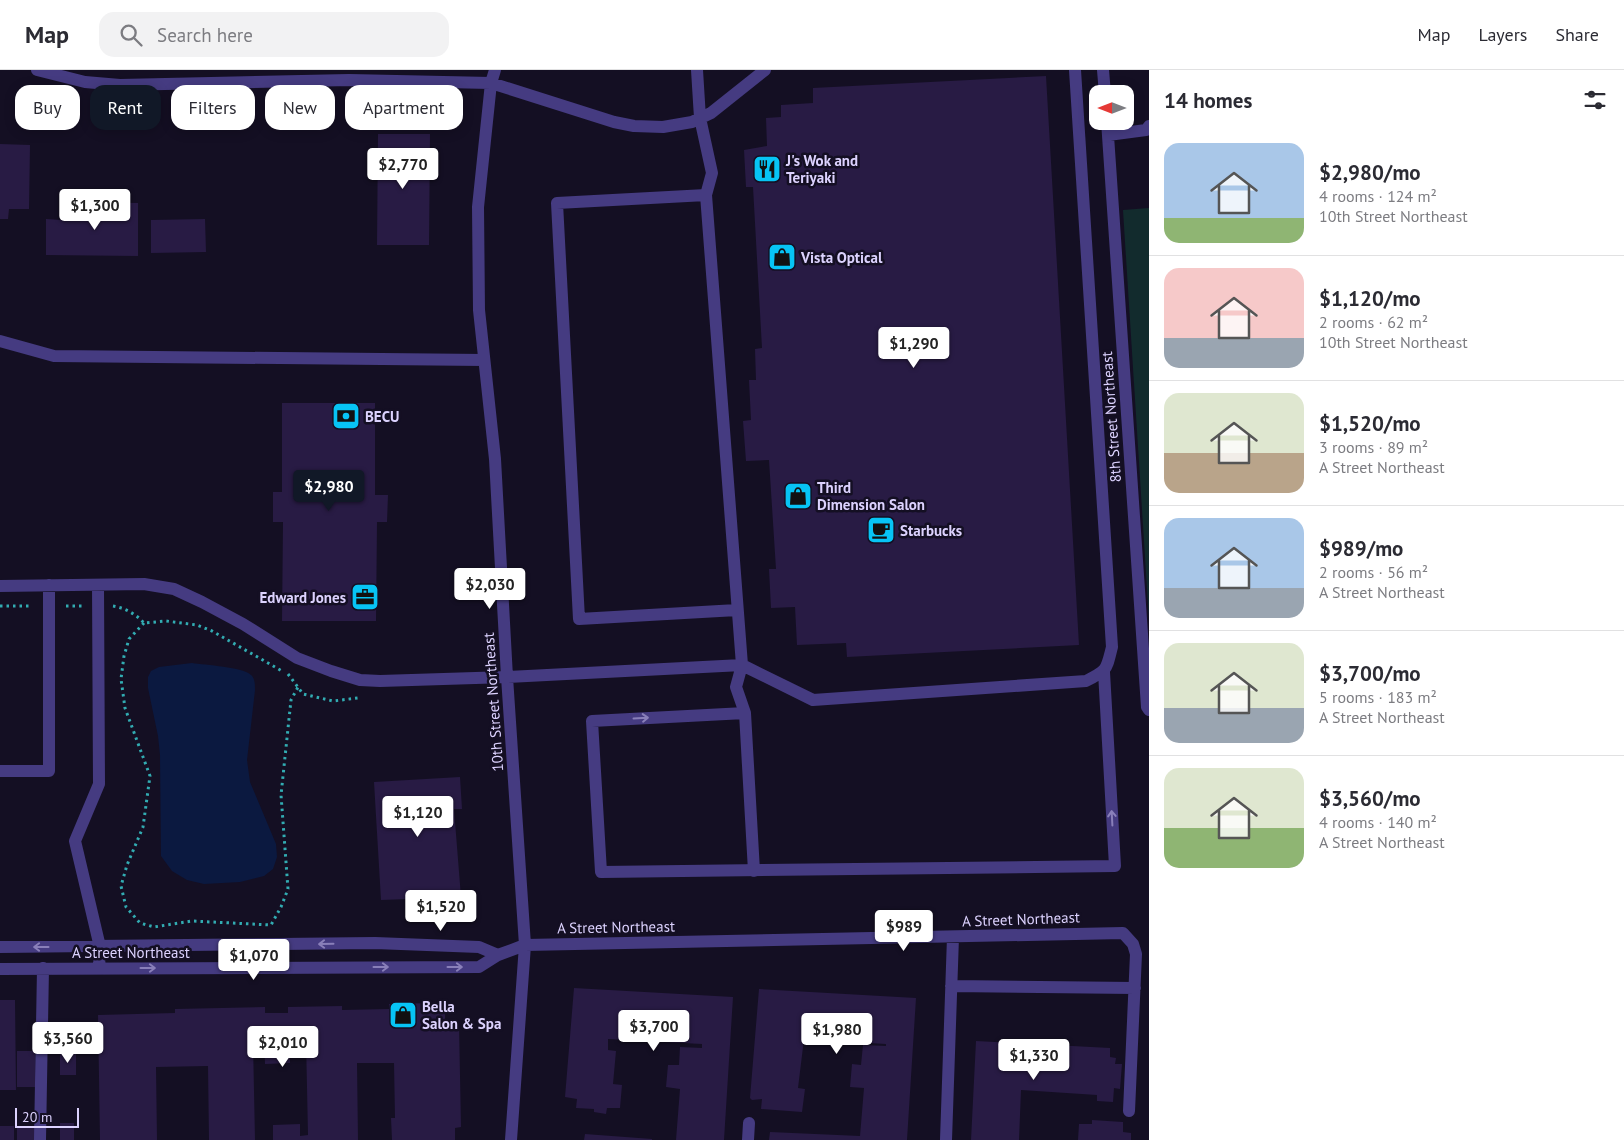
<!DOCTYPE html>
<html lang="en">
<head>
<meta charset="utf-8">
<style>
  body { margin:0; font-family:"PT Sans",sans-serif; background:#f2f2f3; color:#2b2b33; height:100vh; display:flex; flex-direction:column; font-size:19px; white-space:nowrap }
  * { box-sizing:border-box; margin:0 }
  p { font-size:16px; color:#7c7c81 }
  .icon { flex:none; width:28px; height:28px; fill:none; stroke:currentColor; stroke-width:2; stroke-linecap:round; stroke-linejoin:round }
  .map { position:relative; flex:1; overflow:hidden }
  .drawer { display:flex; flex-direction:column; background:#fff; width:475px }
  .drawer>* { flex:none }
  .guide { position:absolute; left:15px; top:15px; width:475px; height:45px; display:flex; gap:10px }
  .needle { width:32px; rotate:270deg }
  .fabs { position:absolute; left:1089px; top:15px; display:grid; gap:10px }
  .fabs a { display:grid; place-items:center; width:45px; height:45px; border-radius:10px; background:#fff; box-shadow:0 2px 12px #0003; font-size:25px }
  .scale { position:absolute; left:15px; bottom:12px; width:64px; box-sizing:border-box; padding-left:5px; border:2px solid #dcd2fe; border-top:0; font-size:14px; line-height:18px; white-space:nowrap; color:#dcd2fe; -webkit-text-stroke:4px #140f23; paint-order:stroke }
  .price { position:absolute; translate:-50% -42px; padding:0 11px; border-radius:5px; background:#fff; color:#222; font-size:16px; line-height:32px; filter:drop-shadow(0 1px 2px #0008) }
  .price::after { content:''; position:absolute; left:50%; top:30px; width:15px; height:11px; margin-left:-8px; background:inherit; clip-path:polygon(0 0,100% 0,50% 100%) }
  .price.on { background:#111827; color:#fff }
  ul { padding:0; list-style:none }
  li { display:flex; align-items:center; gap:15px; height:125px; padding:0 15px }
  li+li { border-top:1px solid #e1e1e2 }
  li span { display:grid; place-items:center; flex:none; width:140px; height:100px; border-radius:15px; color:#555 }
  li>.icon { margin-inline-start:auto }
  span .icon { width:60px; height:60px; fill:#fffc; stroke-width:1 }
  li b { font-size:21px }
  h2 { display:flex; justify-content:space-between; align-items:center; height:60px; padding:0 15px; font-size:21px }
  .chip { padding:0 18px; border-radius:15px; background:#fff; box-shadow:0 2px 12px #0003; font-size:18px; line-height:45px }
  .chip.on { background:#111827; color:#fff }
  header { display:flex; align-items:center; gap:30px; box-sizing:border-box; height:70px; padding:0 25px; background:#fff; border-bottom:1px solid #e1e1e2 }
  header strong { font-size:24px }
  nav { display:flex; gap:28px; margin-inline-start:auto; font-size:18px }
  .search { width:350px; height:45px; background:#f2f2f3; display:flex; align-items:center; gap:12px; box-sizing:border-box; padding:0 18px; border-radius:15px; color:#7c7c81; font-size:19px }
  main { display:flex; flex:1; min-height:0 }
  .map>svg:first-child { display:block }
  .green { fill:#122b2d }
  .water { fill:#0b1940 }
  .building { fill:#281b44 }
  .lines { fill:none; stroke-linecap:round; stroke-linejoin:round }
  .path { stroke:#32acb2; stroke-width:3; stroke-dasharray:2.5 4; stroke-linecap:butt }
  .minor { stroke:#453b81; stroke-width:12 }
  .oneway { stroke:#897fb9 }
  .labels { text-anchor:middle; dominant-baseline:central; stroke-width:5; stroke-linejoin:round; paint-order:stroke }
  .poi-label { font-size:15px; font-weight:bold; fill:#dcd2fe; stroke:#140f23; text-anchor:start }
  .street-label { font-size:15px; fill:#dcd2fe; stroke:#140f23 }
</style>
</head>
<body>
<header>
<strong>Map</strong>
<div class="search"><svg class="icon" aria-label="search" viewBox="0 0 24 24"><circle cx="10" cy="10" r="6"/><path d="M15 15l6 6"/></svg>Search here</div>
<nav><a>Map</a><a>Layers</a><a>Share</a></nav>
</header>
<main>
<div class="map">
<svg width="1149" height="1070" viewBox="0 0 1149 1070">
  <rect width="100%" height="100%" fill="#140f23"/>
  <path class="green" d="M1149,138V550L1123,140Z"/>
  <path class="water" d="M192,593C205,595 243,597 251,605C255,608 255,615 255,620L247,690L250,712L276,774L277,787L273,799L264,806L240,812L204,814L187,810L172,801L161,786L160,685L158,666L148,618V607L151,601L159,597Z"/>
  <path class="building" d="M1046,6L1079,575L847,587L846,573L797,575L795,537L771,538L769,499H776L769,390L746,391L743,351L751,350L749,310H756L755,279L762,278L753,117H746L744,80L767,76L766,48L781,47V35L813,33V18Z
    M378,64H430L429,175H377Z
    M0,74L30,75L29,139H9L8,149H0Z
    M87,132L138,133V186L46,185V149L61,150V142H87Z
    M205,149L206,182L151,183V150Z
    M282,333H375V425H388L387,452H377L376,551H282L283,452H273V422H282Z
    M460,707L462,739H454L461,827L381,830L374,712Z
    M574,918L733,927L724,1070H676L680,1019L666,1017L668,995H679L680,977L702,978V974L608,969V980L616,981L613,1014L622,1015L620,1038H607L606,1044L594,1042V1039L576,1038L577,1029L565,1027Z
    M759,919L916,928L907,1070H769L770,1062L860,1066L864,1018L850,1017L852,994L861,995L863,975L886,976V974L804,969L798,1018L805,1019L802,1042L761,1039L762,1029L752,1030L750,1028Z
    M0,930H15L16,1020H0Z
    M432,933V941H445V954H459L461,1057L455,1058V1070H392L391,1048H395L394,993H357L358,1070H273V1055L300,1054V1066L308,1065L306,970L290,971V993L265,994L264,972H253L255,1070H209L208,996L156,997L157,1070H100L98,945L175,943V939L265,937V943H288V937L342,936V940L389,939V934Z
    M976,971L1110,978V987L1116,988L1115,994H1122L1120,1019L1114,1018L1113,1032L1097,1031V1025L1021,1020L1019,1070H971Z
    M17,981H35V1017H17Z
    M60,984H76V1005H60Z
    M1092,1050L1123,1052V1062L1131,1063V1070H1078L1079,1054H1092Z
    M60,1053H74V1070H60Z
    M0,1056H14V1070H0Z
    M17,1056H35V1070H17Z
    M585,1064L652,1069V1070H584Z"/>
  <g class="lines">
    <path class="path" d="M0,536H32
      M66,536H82
      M113,536C125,538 136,544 144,553L166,551L197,555L212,561L282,601
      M144,553L129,569L124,586L121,609L125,638L150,706L143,757L127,795L121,816L126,837L140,853L154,857L192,851L271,855L281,837L288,819L281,725L291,630L298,617
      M288,604L303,624L333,631L358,628"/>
    <path class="minor" d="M37,0L85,12L120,15L349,10L491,13L614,52L634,56L663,57L692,52L711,43L765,0
      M495,0L491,13L478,137L479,240L495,389L507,607L525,875L511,1070
      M1103,0L1105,24
      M1107,51L1147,637L1149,640
      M1108,65L1146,60L1149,56
      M706,125L557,133L579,549L737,540
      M0,271L54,286L484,290
      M98,515L99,714L75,771L100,877L99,898
      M0,516L144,514L174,519L202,532L243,554L297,588L331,601L360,610L380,611L507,607L742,595L706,125L712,103L700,48L697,0
      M745,643L592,651L601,802L1115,796L1104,602
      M0,701H49V515
      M754,801L745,643L736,617L742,595L813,630L1086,611C1108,600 1106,600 1112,577L1075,0
      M0,877L375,873L479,877L498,885
      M0,899L479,897L498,885L525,875L1123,863L1133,874L1136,884L1129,1041
      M951,916L1135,918
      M40,1070L43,898
      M748,1070L749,1053
      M946,1070L953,867"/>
  </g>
  <defs><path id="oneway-shaft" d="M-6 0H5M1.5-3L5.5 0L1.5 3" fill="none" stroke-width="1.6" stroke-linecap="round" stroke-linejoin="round" transform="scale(1.25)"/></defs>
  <g class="oneway">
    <use href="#oneway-shaft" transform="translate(641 648) rotate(-3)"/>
    <use href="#oneway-shaft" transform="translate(1112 748) rotate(-93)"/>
    <use href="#oneway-shaft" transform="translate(326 874) rotate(179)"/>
    <use href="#oneway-shaft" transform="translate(41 877) rotate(180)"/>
    <use href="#oneway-shaft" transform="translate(381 897)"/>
    <use href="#oneway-shaft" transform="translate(455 897)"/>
    <use href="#oneway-shaft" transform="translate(148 898)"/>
  </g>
  <defs>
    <symbol id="restaurant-square" viewBox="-11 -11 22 22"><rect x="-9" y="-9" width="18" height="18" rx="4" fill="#07c4f5" stroke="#140f23"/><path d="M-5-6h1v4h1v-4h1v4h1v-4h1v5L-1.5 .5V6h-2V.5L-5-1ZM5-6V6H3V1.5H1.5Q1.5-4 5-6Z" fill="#111"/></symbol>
    <symbol id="shop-square" viewBox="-11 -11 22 22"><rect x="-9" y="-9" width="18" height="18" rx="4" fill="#07c4f5" stroke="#140f23"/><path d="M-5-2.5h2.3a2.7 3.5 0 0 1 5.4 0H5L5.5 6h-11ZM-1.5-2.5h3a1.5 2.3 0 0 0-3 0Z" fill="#111"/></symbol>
    <symbol id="bank-square" viewBox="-11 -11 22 22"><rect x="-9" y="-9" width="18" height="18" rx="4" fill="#07c4f5" stroke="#140f23"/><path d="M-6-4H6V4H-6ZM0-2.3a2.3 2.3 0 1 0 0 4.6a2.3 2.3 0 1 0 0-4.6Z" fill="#111"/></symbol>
    <symbol id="cafe-square" viewBox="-11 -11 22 22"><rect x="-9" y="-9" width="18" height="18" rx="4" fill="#07c4f5" stroke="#140f23"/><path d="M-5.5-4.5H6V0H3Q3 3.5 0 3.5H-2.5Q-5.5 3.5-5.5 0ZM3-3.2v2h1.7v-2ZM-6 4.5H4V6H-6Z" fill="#111"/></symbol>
    <symbol id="office-square" viewBox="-11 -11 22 22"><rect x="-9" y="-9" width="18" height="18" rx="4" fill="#07c4f5" stroke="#140f23"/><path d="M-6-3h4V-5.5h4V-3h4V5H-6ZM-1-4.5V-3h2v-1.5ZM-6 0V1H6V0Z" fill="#111"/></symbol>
  </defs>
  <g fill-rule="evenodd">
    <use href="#restaurant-square" x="751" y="83" width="32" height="32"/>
    <use href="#shop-square" x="766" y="171" width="32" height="32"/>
    <use href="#bank-square" x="330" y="330" width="32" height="32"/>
    <use href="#shop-square" x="782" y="410" width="32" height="32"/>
    <use href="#cafe-square" x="865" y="444" width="32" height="32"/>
    <use href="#office-square" x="349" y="511" width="32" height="32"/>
    <use href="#shop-square" x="387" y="929" width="32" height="32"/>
  </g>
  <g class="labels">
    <g class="poi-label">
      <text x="786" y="90">J's Wok and<tspan x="786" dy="17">Teriyaki</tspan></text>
      <text x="801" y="187">Vista Optical</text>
      <text x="365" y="346">BECU</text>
      <text x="817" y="417">Third<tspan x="817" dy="17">Dimension Salon</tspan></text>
      <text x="900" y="460">Starbucks</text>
      <text x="346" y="527" text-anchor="end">Edward Jones</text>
      <text x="422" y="936">Bella<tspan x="422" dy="17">Salon &amp; Spa</tspan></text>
    </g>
    <g class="street-label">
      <text transform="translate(1111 347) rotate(-94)">8th Street Northeast</text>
      <text transform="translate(493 632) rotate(-94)">10th Street Northeast</text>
      <text transform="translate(1021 849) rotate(-2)">A Street Northeast</text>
      <text transform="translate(616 857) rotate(-1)">A Street Northeast</text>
      <text x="131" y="882">A Street Northeast</text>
    </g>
  </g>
</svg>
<div class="fabs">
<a><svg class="needle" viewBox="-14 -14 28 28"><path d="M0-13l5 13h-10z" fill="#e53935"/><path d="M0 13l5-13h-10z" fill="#7c7c81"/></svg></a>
</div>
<div class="scale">20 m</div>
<b class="price" style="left:403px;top:120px">$2,770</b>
<b class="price" style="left:95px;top:161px">$1,300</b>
<b class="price" style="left:914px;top:299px">$1,290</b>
<b class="price on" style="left:329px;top:442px">$2,980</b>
<b class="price" style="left:490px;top:540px">$2,030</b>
<b class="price" style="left:418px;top:768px">$1,120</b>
<b class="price" style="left:441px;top:862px">$1,520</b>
<b class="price" style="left:904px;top:882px">$989</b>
<b class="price" style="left:254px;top:911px">$1,070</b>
<b class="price" style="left:654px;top:982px">$3,700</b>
<b class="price" style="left:837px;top:985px">$1,980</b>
<b class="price" style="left:68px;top:994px">$3,560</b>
<b class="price" style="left:283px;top:998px">$2,010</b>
<b class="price" style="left:1034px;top:1011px">$1,330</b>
<div class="guide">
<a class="chip">Buy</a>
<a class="chip on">Rent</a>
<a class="chip">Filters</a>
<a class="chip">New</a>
<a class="chip">Apartment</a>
</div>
</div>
<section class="drawer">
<h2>14 homes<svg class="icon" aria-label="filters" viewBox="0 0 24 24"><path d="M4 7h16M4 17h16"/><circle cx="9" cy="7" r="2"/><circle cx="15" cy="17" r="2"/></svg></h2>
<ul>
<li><span style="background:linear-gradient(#a9c7e8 75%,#8fb573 0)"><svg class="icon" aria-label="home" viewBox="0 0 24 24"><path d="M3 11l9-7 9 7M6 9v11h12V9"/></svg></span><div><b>$2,980/mo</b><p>4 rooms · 124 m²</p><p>10th Street Northeast</p></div></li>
<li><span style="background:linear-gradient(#f6c9c9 70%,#9aa5b1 0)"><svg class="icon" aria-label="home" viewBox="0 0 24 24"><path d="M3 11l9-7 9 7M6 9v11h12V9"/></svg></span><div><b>$1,120/mo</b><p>2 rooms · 62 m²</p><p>10th Street Northeast</p></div></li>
<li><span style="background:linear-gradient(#dfe7d0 60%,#b9a48a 0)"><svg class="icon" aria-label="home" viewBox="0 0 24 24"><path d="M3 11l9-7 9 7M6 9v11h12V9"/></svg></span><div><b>$1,520/mo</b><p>3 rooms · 89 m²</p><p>A Street Northeast</p></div></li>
<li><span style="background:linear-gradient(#a9c7e8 70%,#9aa5b1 0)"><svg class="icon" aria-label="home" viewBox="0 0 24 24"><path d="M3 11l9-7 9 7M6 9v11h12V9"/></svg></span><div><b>$989/mo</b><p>2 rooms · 56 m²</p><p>A Street Northeast</p></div></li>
<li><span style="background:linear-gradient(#dfe7d0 65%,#9aa5b1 0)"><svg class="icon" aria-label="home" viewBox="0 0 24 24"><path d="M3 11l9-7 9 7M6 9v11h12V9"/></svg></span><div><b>$3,700/mo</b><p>5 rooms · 183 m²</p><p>A Street Northeast</p></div></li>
<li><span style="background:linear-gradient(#dfe7d0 60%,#8fb573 0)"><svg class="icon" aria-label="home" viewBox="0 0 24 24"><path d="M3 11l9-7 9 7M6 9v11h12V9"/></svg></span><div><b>$3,560/mo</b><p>4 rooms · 140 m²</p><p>A Street Northeast</p></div></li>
</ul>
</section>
</main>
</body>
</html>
